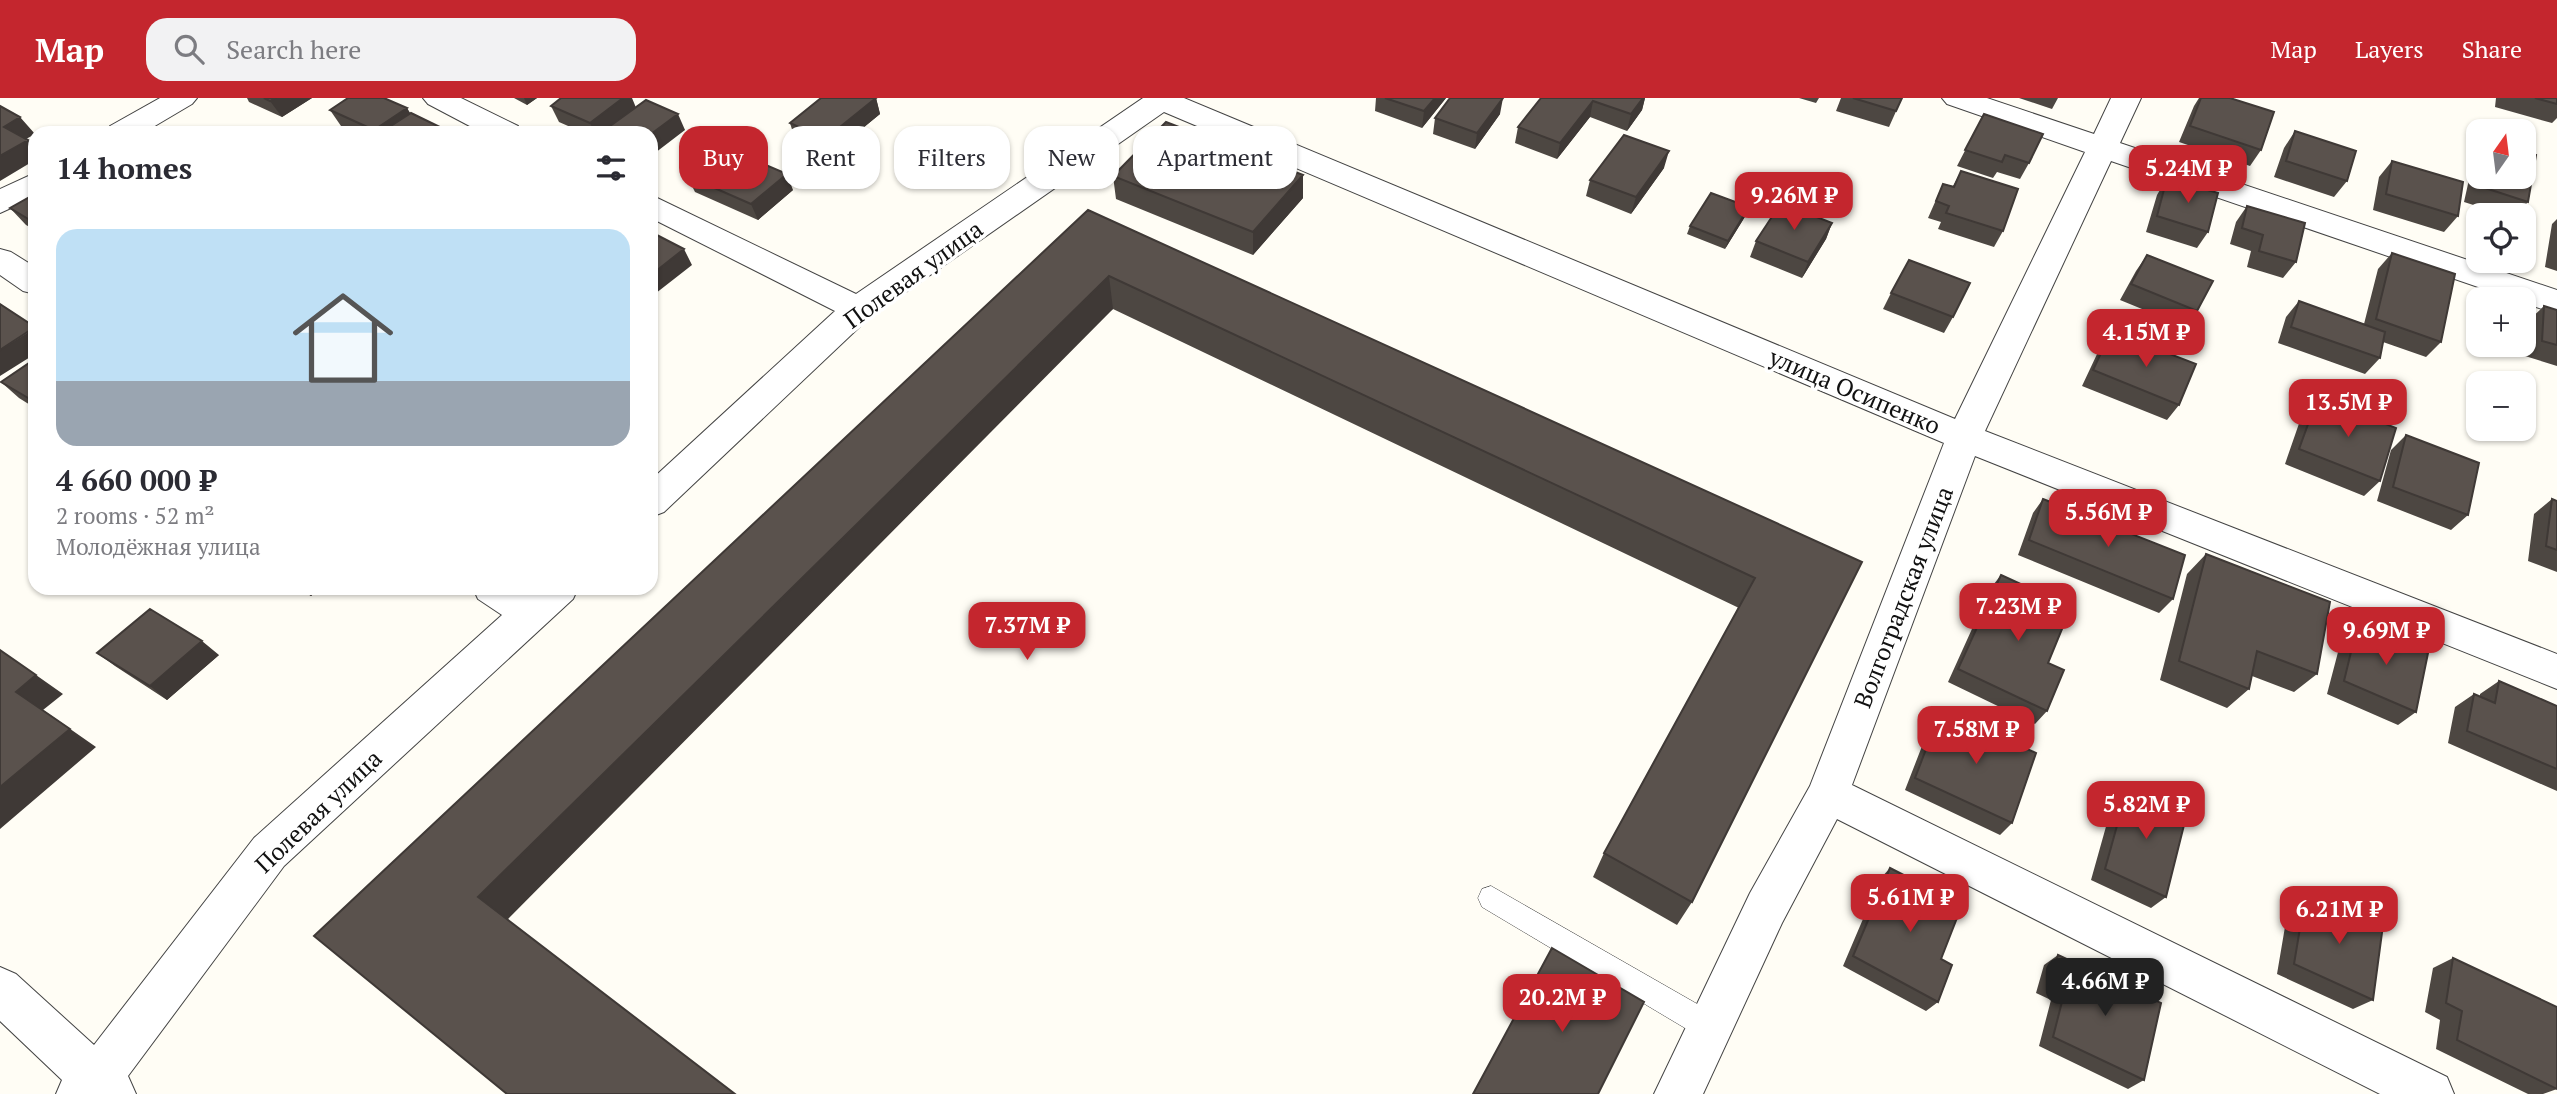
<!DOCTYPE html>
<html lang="en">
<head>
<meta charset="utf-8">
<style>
  body { margin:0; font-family:"PT Serif",serif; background:#f2f2f3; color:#2b2b33; height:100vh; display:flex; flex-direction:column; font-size:26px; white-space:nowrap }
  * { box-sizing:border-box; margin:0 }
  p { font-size:23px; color:#7c7c81 }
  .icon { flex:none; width:38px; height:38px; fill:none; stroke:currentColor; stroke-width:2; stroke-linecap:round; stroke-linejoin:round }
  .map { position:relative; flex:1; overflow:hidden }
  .details { position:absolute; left:28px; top:28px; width:630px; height:469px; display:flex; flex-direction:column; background:#fff; border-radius:21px; box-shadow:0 2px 5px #0004 }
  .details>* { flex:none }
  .banner { position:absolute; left:679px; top:28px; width:665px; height:63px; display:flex; gap:14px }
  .needle { width:46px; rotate:14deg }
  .fabs { position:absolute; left:2466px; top:21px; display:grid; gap:14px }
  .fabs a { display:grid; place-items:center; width:70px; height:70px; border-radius:14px; background:#fff; box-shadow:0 2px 5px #0004; font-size:35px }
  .price { position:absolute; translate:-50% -60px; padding:0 16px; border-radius:14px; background:#c4262e; color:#fff; font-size:23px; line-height:46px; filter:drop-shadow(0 2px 4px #0008) }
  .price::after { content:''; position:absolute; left:50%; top:42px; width:21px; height:16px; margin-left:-10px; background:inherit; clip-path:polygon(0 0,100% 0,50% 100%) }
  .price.active { background:#222; color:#fff }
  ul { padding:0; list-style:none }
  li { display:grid; align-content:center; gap:14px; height:371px; padding:0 28px }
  li span { display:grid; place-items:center; height:217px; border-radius:21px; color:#555 }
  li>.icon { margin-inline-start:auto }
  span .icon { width:126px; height:126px; fill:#fffc; stroke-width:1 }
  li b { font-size:30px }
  h2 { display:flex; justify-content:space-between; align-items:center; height:84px; padding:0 28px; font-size:30px }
  .chip { padding:0 24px; border-radius:21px; background:#fff; box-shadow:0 2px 5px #0004; font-size:24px; line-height:63px }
  .chip.active { background:#c4262e; color:#fff }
  header { display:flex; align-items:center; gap:42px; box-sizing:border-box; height:98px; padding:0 35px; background:#c4262e; color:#fff }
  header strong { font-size:33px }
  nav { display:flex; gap:38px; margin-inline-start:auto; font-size:24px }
  .search { width:490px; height:63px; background:#f2f2f3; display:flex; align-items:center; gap:18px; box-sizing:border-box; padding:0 24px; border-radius:21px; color:#7c7c81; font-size:26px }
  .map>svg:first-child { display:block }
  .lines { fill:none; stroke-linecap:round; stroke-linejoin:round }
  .service-casing { stroke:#444; stroke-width:1 }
  .minor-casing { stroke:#444; stroke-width:2 }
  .service { fill:#fff; fill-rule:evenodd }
  .minor { fill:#fff; fill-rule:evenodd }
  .wall { fill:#4d4742 }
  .shaded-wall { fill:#3f3936 }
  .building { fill:#5a524d; stroke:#3f3936; stroke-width:2 }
  .labels { text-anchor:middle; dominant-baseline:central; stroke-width:7; stroke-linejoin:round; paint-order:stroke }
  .street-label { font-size:24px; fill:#111; stroke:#fff }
</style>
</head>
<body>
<header>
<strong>Map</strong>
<div class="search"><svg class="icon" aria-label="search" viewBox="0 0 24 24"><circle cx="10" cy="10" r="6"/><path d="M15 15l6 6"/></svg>Search here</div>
<nav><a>Map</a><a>Layers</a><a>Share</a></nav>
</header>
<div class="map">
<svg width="2557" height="996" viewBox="0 0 2557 996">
  <rect width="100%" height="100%" fill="#fffdf5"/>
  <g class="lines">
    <defs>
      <path id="service" d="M1491,788L1720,919L1724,929L1720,939L1710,943L1700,939L1482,809L1478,800L1482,791Z"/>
      <path id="minor" d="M160,0H197L192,6L143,35H106L110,28Z
        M423,0H461L518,28L522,35H483L428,6Z
        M1143,0H1184L1955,321L2085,54L1947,6L1942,0H1987L2094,36L2111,0H2141L2120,45L2557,192V216L2524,205V201H2513L2111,63L1985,333L2557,556V591L1975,358L1852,687L2447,979L2454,996H2380L1837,721L1782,825L1703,996H1654L1750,795L1810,688L1944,345L1164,14L870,219L664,414L651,419V382L835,213L651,120V97L856,196Z
        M35,75V99L0,115V91Z
        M0,151L11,154L35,169V196L23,193L0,177Z
        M473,490H523L529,494L533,490H578L573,501L284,768L128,978L136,996H56L62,982L0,923V869L16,876L94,947L254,740L502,517L478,501Z"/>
    </defs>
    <use href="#service" class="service-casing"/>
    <use href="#minor" class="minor-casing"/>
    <use href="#service" class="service"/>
    <use href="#minor" class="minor"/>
  </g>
  <path class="wall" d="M247,0H312L282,19L249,4Z
    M514,0H537L527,7Z
    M876,0L880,16L830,57L795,41L790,25Z
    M1376,0H1446L1422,30L1375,13Z
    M1541,0H1645L1642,12L1627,33L1590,19L1557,61L1515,45L1518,29Z
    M1799,0H1819L1816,5Z
    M1841,0H1902L1889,29L1836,13Z
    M2019,0H2058L2052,11Z
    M2199,0H2230L2261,52L2250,68L2179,44L2194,8Z
    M2496,0H2557V20L2552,25L2495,9Z
    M551,8L636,9L685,32L651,35H584L559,24Z
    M407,10L410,16L450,35H356L341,28L330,12Z
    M1500,16L1475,51L1433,36L1435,20Z
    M1984,16L2029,65L2020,81L1997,74L1993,80L1957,68Z
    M2295,33L2347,83L2334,99L2274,79L2284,50Z
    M2478,54V79H2524L2528,104L2515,117H2505L2464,104L2474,59Z
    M2392,63L2458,118L2444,134L2373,112L2379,79Z
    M1664,70L1631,116L1586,98L1590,82Z
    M1961,73L2003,133L1994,149L1938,131L1941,124L1928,120L1943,86L1953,88Z
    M687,78L793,92L758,122L695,94Z
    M1113,78L1303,100L1253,157L1116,101Z
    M2167,80L2208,134L2197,150L2146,134L2157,97Z
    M35,96V132L26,127L10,110Z
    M2247,108L2296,164L2283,180L2247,169L2251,153L2230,146L2236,124Z
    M1749,109L1746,117L1725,151L1687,136L1690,128Z
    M1088,112L1862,464L1692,804L1677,827L1593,779L1604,755L1739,510L1113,211L314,838Z
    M2557,121V173L2545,169L2552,126Z
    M1832,125L1826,141L1802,180L1750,159L1756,143Z
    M2392,155L2441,244L2426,259L2383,244L2380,260L2365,276L2278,245L2286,219L2299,203L2364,226L2378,171Z
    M2147,157L2197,213L2186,229L2120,202L2136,173Z
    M1891,195L1953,219L1944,235L1883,211Z
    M2544,208L2557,212V268L2525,258L2528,223Z
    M2109,238L2140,250L2144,246L2179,307L2167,322L2082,288L2098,254Z
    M35,261V310L19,300L1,284Z
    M2318,299L2380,383L2364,398L2285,366L2303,314Z
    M2406,337L2468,417L2451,432L2377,403L2391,352Z
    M2043,401L2173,501L2159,515L2018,457L2033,415Z
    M2552,401L2557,403V474L2528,463L2534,416Z
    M2206,456L2317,576L2294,594L2252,578L2249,591L2227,610L2160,582L2187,476Z
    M2001,477L2048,565L2047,613L2035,626L1948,584L1990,491Z
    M297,490H320L311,498Z
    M2358,525L2416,614L2398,627L2327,596L2342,539Z
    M97,555L219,557L167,602L115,568Z
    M2499,583L2557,608V693L2448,645L2455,609L2474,596L2480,598V596Z
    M1941,612L2012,725L2000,737L1905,692L1931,625Z
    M2128,688L2166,799L2151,810L2091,782L2114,700Z
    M1890,770L1941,861L1938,904L1926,913L1843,868L1880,781Z
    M2306,794L2373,902L2353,911L2277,876L2289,805Z
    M2058,857L2144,982L2128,991L2039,948L2051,902L2036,895L2044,867Z
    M2453,860L2557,991L2543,996H2528L2436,951L2440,922L2425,914L2433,870Z"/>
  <path class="shaded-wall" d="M275,0H312L282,19L270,3Z
    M524,0H537L527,7Z
    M623,0H632L637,12L606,31L607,34L606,35H595L590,25Z
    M876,0L880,16L830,57L825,41Z
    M1435,0H1446L1422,30L1424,13Z
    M1503,0L1500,16L1475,51L1477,35Z
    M1643,0H1645L1642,12L1627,33L1631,16Z
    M1593,3L1590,19L1557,61L1560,45Z
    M407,10L417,26L404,35H375L374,32Z
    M678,16L685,32L651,58V36Z
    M20,19L35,36L19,45L4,29Z
    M28,42L35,50V62L0,83V58Z
    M1669,53L1664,70L1631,116L1636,99Z
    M787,76L793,92L758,122L751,106Z
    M1303,77V100L1253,157V134Z
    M1749,109L1746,117L1725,151L1728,143Z
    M1832,125L1826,141L1802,180L1808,164Z
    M684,151L692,167L651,199V177Z
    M1109,178L1113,211L507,822L478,799Z
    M35,230V256L0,278V252Z
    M302,490H320L311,498Z
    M202,543L219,557L167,602L150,588Z
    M36,577L63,596L43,612L96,649L0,731V689L16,594Z"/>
  <path class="building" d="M264,0H275L270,3Z
    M348,0H384L407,10L374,32L330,12Z
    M561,0H623L590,25L551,8Z
    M821,0H876L825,41L790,25Z
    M1385,0H1435L1424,13Z
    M1450,0H1503L1477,35L1435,20Z
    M1541,0H1643L1631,16L1593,3L1560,45L1518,29Z
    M1853,0H1902L1896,13Z
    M2201,0H2230L2274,14L2261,52L2190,28Z
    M2535,0H2557V6Z
    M646,2L678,16L651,36V35H614L606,31Z
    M0,8L20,19L4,29L28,42L0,58Z
    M411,15L450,34L380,35Z
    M1984,16L2043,36L2029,65L2005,57L2002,64L1965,52Z
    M1166,24L1303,77L1253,134L1113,78Z
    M2295,33L2356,53L2347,83L2286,63Z
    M1624,37L1669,53L1636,99L1590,82Z
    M723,49L787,76L751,106L687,78Z
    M2524,53L2536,57L2528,104L2479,88L2481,79H2524Z
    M2392,63L2463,84L2458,118L2386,96Z
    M1961,73L2018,91L2003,133L1946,115L1949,108L1936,103L1943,86L1954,89Z
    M2167,80L2218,95L2208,134L2157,118Z
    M1711,95L1749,109L1728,143L1690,128Z
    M35,96V125L10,110Z
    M1781,105L1832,125L1808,164L1756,143Z
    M2247,108L2305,125L2296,164L2259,153L2263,137L2242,130Z
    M1088,112L1862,464L1692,804L1604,755L1755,480L1109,178L478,799L735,996H507L314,838Z
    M651,134L684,151L651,177Z
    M2392,155L2455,176L2441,244L2376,221Z
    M2147,157L2213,183L2197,213L2131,186Z
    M1909,162L1970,185L1953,219L1891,195Z
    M2299,203L2385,234L2380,260L2291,229Z
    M0,206L35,229L0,252Z
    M2544,208L2557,212V247L2542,243Z
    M2109,238L2141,251L2144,246L2196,266L2179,307L2093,272Z
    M35,261V304L1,284Z
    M2318,299L2396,330L2380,383L2299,351Z
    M2406,337L2479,365L2468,417L2393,389Z
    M2043,401L2185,457L2173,501L2029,442Z
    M2552,401L2557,403V452L2546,448Z
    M2206,456L2330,504L2317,576L2257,553L2249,591L2179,563Z
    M2001,477L2071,509L2048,565L2064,572L2047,613L1958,571Z
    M150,511L202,543L150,588L97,555Z
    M2358,525L2428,555L2416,614L2344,583Z
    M0,552L36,577L16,594L70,631L0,689Z
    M2499,583L2557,608V671L2467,633L2474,596L2495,605Z
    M1941,612L2036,655L2012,725L1915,680Z
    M2128,688L2187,715L2166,799L2105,771Z
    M1890,770L1962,807L1941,861L1952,867L1938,904L1853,858Z
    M2306,794L2383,827L2373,902L2294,866Z
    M1552,850L1644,904L1598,996H1473Z
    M2058,857L2161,905L2144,982L2053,939L2065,892L2050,885Z
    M2453,860L2557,909V991L2457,942L2462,913L2446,905Z"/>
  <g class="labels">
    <g class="street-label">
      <text transform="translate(913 176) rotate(-36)">Полевая улица</text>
      <text transform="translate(1855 293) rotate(23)">улица Осипенко</text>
      <text transform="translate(1903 499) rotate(-69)">Волгоградская улица</text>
      <text transform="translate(318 713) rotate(-44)">Полевая улица</text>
    </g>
  </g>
</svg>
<div class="fabs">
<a><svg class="needle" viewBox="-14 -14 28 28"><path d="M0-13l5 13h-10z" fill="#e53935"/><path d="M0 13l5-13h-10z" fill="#7c7c81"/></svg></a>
<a><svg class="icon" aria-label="locate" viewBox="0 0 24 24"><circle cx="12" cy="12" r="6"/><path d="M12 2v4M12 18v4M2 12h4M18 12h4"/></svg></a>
<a>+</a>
<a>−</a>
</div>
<b class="price" style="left:2188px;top:107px">5.24M ₽</b>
<b class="price" style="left:1794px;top:134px">9.26M ₽</b>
<b class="price" style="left:2146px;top:271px">4.15M ₽</b>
<b class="price" style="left:2348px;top:341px">13.5M ₽</b>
<b class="price" style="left:2108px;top:451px">5.56M ₽</b>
<b class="price" style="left:2018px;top:545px">7.23M ₽</b>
<b class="price" style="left:1027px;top:564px">7.37M ₽</b>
<b class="price" style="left:2386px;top:569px">9.69M ₽</b>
<b class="price" style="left:1976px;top:668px">7.58M ₽</b>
<b class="price" style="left:2146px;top:743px">5.82M ₽</b>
<b class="price" style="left:1910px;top:836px">5.61M ₽</b>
<b class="price" style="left:2339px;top:848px">6.21M ₽</b>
<b class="price active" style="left:2105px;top:920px">4.66M ₽</b>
<b class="price" style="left:1562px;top:936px">20.2M ₽</b>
<div class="banner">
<a class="chip active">Buy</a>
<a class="chip">Rent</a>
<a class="chip">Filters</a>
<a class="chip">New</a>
<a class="chip">Apartment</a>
</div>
<section class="details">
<h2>14 homes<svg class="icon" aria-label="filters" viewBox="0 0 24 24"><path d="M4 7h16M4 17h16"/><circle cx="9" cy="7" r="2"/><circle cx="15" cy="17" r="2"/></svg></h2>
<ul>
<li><span style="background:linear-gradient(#bfe0f5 70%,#9aa5b1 0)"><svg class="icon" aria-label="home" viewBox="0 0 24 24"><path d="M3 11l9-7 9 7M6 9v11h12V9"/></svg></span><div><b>4 660 000 ₽</b><p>2 rooms · 52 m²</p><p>Молодёжная улица</p></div></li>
</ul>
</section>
</div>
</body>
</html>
